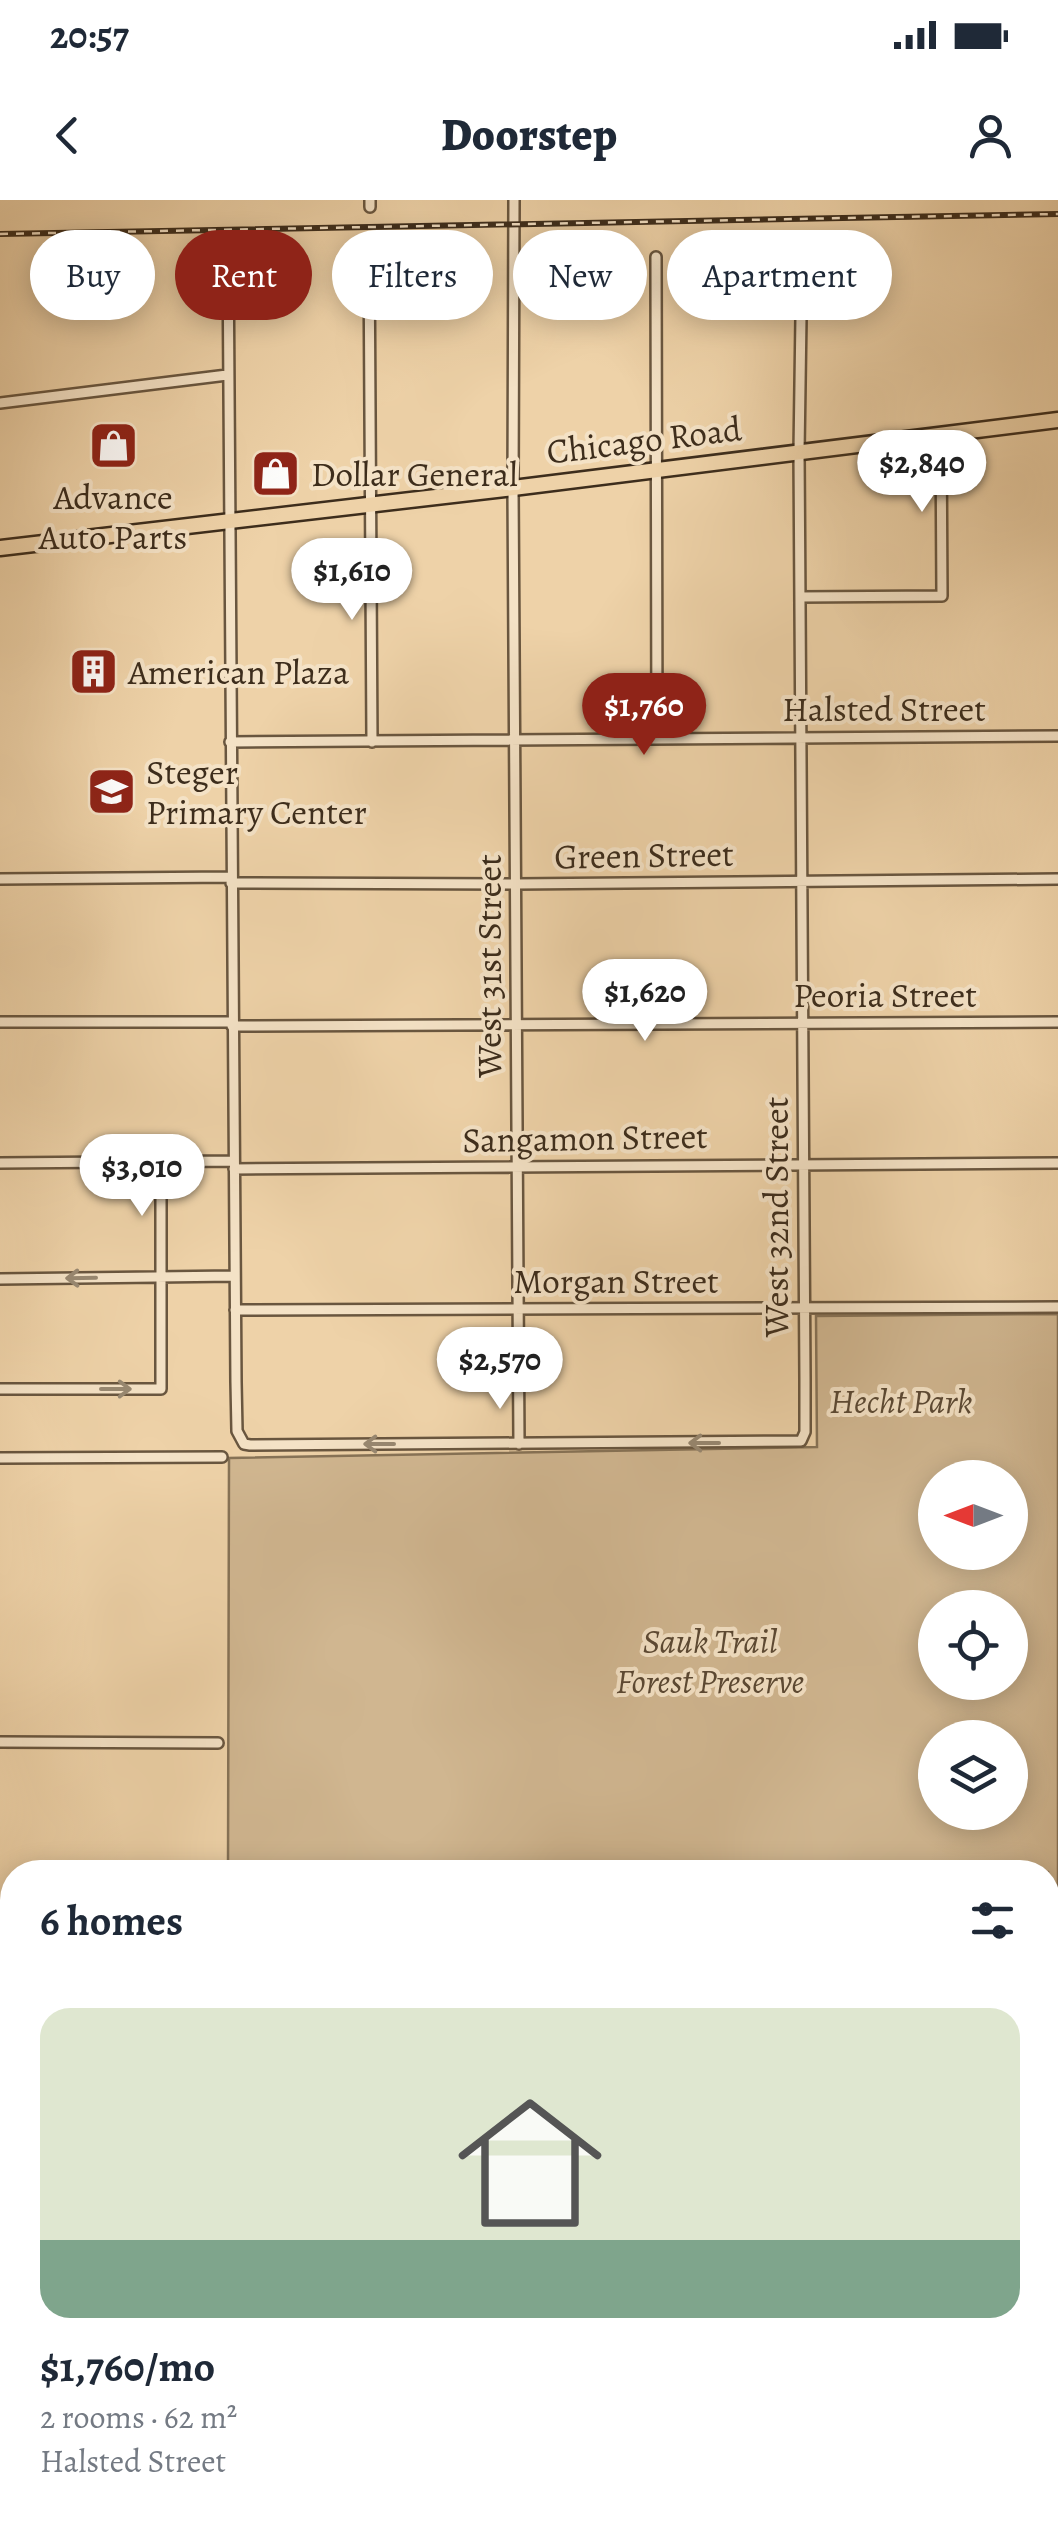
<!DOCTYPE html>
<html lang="en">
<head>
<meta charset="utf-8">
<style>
  body { margin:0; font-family:Alegreya,serif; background:#f6f6f7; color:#1f2937; height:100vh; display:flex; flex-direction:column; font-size:38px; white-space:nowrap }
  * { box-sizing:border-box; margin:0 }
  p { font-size:32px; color:#747a83 }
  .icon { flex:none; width:55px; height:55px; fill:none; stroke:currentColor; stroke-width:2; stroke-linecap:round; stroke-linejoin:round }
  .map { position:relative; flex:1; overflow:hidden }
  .details { position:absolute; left:0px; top:1660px; width:1060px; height:672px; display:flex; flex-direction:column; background:#fff; border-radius:40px 40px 0 0; box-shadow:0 5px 25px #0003 }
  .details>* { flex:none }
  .banner { position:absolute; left:30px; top:30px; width:1000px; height:90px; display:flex; gap:20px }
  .needle { width:65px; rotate:270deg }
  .tools { position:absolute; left:918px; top:1260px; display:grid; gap:20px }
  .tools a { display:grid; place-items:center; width:110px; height:110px; border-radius:50%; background:#fff; box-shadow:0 5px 25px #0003; font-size:50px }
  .price { position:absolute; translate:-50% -85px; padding:0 22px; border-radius:35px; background:#fff; color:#222; font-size:32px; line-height:65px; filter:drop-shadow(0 2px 5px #0008) }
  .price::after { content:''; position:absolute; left:50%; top:60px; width:30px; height:22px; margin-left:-15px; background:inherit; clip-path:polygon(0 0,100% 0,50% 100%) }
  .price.active { background:#8f2418; color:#fff }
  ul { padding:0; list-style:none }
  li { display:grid; align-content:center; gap:20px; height:530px; padding:0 40px }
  li span { display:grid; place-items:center; height:310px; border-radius:30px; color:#555 }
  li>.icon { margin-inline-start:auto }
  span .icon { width:180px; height:180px; fill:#fffc; stroke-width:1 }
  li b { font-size:42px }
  h2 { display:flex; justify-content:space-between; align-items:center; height:120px; padding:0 40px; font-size:42px }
  .tag { padding:0 35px; border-radius:45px; background:#fff; box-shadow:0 5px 25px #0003; font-size:35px; line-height:90px }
  .tag.active { background:#8f2418; color:#fff }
  .status { display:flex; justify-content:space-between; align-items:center; height:70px; padding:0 50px; background:#fff; direction:ltr }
  .status svg { height:28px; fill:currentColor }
  header { display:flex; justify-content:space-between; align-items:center; height:130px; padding:0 40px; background:#fff; font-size:45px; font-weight:800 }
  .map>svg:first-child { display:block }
  .green { fill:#d0b690; stroke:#867256; stroke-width:2.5; fill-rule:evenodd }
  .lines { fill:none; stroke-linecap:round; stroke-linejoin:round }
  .street-casing { stroke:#69563f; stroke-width:14 }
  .primary-casing { stroke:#3d2d1c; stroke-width:19 }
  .street { stroke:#f4e2c6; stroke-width:9 }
  .primary { stroke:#eed2a8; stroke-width:14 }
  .rail-casing { stroke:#3d2d1c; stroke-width:6 }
  .rail { stroke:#f4e2c6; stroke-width:2.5; stroke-dasharray:8; stroke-linecap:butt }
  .oneway { stroke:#988871 }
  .labels { text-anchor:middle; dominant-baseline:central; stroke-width:8; stroke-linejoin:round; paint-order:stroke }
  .street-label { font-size:35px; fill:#3d2d1c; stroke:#f4e2c6 }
  .poi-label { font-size:35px; fill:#3d2d1c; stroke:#f4e2c6; text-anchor:start }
  .park-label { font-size:35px; font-style:italic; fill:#5a4833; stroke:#f4e2c6 }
</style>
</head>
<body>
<div class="status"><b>20:57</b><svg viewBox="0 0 49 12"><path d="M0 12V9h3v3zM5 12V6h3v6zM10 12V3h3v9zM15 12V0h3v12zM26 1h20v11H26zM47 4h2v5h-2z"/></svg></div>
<header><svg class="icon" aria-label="back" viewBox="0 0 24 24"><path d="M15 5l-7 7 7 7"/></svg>Doorstep<svg class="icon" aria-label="person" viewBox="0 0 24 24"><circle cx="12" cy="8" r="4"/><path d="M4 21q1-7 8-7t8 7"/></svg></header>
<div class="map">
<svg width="1058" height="2332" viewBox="0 0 1058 2332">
  <rect width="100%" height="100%" fill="#eed2a8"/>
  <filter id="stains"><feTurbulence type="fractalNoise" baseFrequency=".002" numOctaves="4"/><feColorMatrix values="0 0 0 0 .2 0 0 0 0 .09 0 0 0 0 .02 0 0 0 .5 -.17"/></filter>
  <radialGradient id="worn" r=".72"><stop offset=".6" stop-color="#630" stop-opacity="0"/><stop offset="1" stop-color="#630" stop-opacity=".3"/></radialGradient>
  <path class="green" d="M1058,1114V2332H0V1975L12,1976V2320H1048V1672H228L229,1258L817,1247L816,1116ZM935,1278H1010V1352H935ZM935,1408H1010V1482H935ZM935,1538H1010V1612H935Z"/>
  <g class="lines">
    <defs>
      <path id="street" d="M370,0V7
        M514,0L513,288L519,1244
        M369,48L372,542
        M228,50L236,1182L237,1231L244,1244L250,1245L801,1241L805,1232V1179L799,252L802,49
        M656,57L657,539
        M0,203L227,175
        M800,397L942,396L941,234
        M230,542L1058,536
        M0,679L231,677
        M231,683L516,684L1058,679
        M0,822H232
        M232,826L1058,822
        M0,963L233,961
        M234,969L1058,963
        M0,1079L234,1076
        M235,1110L1058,1107
        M0,1189H161V962
        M0,1258L222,1257
        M0,1542L218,1543
        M0,1827H12
        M0,1907H12
        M1048,2274L1058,2273
        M679,2332L756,2320"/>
      <path id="primary" d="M0,348L513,288L1058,220"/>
    </defs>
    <use href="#street" class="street-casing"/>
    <use href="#primary" class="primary-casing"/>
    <use href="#street" class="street"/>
    <use href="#primary" class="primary"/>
    <defs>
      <path id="rail" d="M0,34L1058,14"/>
    </defs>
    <use href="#rail" class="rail-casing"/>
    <use href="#rail" class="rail"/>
  </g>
  <defs><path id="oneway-shaft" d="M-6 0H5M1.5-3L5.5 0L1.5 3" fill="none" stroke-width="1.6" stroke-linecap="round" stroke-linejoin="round" transform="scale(2.5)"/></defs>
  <g class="oneway">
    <use href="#oneway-shaft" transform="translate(81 1078) rotate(179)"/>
    <use href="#oneway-shaft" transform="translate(116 1189)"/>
    <use href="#oneway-shaft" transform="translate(704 1243) rotate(180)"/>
    <use href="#oneway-shaft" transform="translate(379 1244) rotate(180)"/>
  </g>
  <defs>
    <symbol id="shop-square" viewBox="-11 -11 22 22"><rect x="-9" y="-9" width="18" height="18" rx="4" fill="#8f2418" stroke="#f4e2c6"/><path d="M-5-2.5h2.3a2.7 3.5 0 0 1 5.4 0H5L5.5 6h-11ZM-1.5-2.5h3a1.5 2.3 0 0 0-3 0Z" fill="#fff"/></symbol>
    <symbol id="building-square" viewBox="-11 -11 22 22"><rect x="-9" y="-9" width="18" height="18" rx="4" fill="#8f2418" stroke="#f4e2c6"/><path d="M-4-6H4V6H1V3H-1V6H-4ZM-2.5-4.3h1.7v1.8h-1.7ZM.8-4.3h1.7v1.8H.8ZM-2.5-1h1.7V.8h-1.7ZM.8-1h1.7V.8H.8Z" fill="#fff"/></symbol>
    <symbol id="school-square" viewBox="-11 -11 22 22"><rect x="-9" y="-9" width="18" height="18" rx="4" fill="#8f2418" stroke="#f4e2c6"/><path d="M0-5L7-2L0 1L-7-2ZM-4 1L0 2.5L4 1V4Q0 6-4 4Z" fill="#fff"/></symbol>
  </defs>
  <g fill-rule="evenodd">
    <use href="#shop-square" x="86" y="218" width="55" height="55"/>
    <use href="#shop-square" x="248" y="246" width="55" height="55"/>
    <use href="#building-square" x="66" y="444" width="55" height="55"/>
    <use href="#school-square" x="84" y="564" width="55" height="55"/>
  </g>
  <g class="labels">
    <g class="street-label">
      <text transform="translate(644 240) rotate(-7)">Chicago Road</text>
      <text x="884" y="509">Halsted Street</text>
      <text transform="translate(644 655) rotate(-1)">Green Street</text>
      <text transform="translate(489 766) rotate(-90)">West 31st Street</text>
      <text x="885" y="795">Peoria Street</text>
      <text transform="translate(585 938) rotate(-1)">Sangamon Street</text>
      <text transform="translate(776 1017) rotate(-90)">West 32nd Street</text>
      <text x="616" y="1081">Morgan Street</text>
    </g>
    <g class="poi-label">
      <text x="311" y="274">Dollar General</text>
      <text x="113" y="297" text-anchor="middle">Advance<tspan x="113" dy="40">Auto Parts</tspan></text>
      <text x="128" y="472">American Plaza</text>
      <text x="146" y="572">Steger<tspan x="146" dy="40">Primary Center</tspan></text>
    </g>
    <g class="park-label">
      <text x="901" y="1201">Hecht Park</text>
      <text x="710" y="1441">Sauk Trail<tspan x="710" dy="40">Forest Preserve</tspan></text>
    </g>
  </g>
  <rect width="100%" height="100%" filter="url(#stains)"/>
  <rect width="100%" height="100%" fill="url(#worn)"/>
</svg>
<div class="tools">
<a><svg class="needle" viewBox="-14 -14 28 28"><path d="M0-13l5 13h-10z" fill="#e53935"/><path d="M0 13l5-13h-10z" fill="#747a83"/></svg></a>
<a><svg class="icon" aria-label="locate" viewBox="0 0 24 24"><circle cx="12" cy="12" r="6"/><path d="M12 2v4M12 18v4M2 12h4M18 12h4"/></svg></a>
<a><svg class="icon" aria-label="layers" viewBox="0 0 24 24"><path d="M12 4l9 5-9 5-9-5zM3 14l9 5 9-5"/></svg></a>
</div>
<b class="price" style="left:922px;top:315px">$2,840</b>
<b class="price" style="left:352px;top:423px">$1,610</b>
<b class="price active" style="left:644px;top:558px">$1,760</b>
<b class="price" style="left:645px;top:844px">$1,620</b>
<b class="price" style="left:142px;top:1019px">$3,010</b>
<b class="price" style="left:500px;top:1212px">$2,570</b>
<div class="banner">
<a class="tag">Buy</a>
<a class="tag active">Rent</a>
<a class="tag">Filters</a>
<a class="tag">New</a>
<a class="tag">Apartment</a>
</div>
<section class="details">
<h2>6 homes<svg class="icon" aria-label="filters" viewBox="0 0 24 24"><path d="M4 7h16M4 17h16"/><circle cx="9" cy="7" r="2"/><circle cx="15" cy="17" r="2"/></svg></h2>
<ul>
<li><span style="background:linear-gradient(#dfe7d0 75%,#7fa58c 0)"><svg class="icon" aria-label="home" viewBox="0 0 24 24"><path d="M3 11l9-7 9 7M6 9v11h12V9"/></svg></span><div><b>$1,760/mo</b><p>2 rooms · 62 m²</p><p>Halsted Street</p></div></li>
</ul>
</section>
</div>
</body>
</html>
